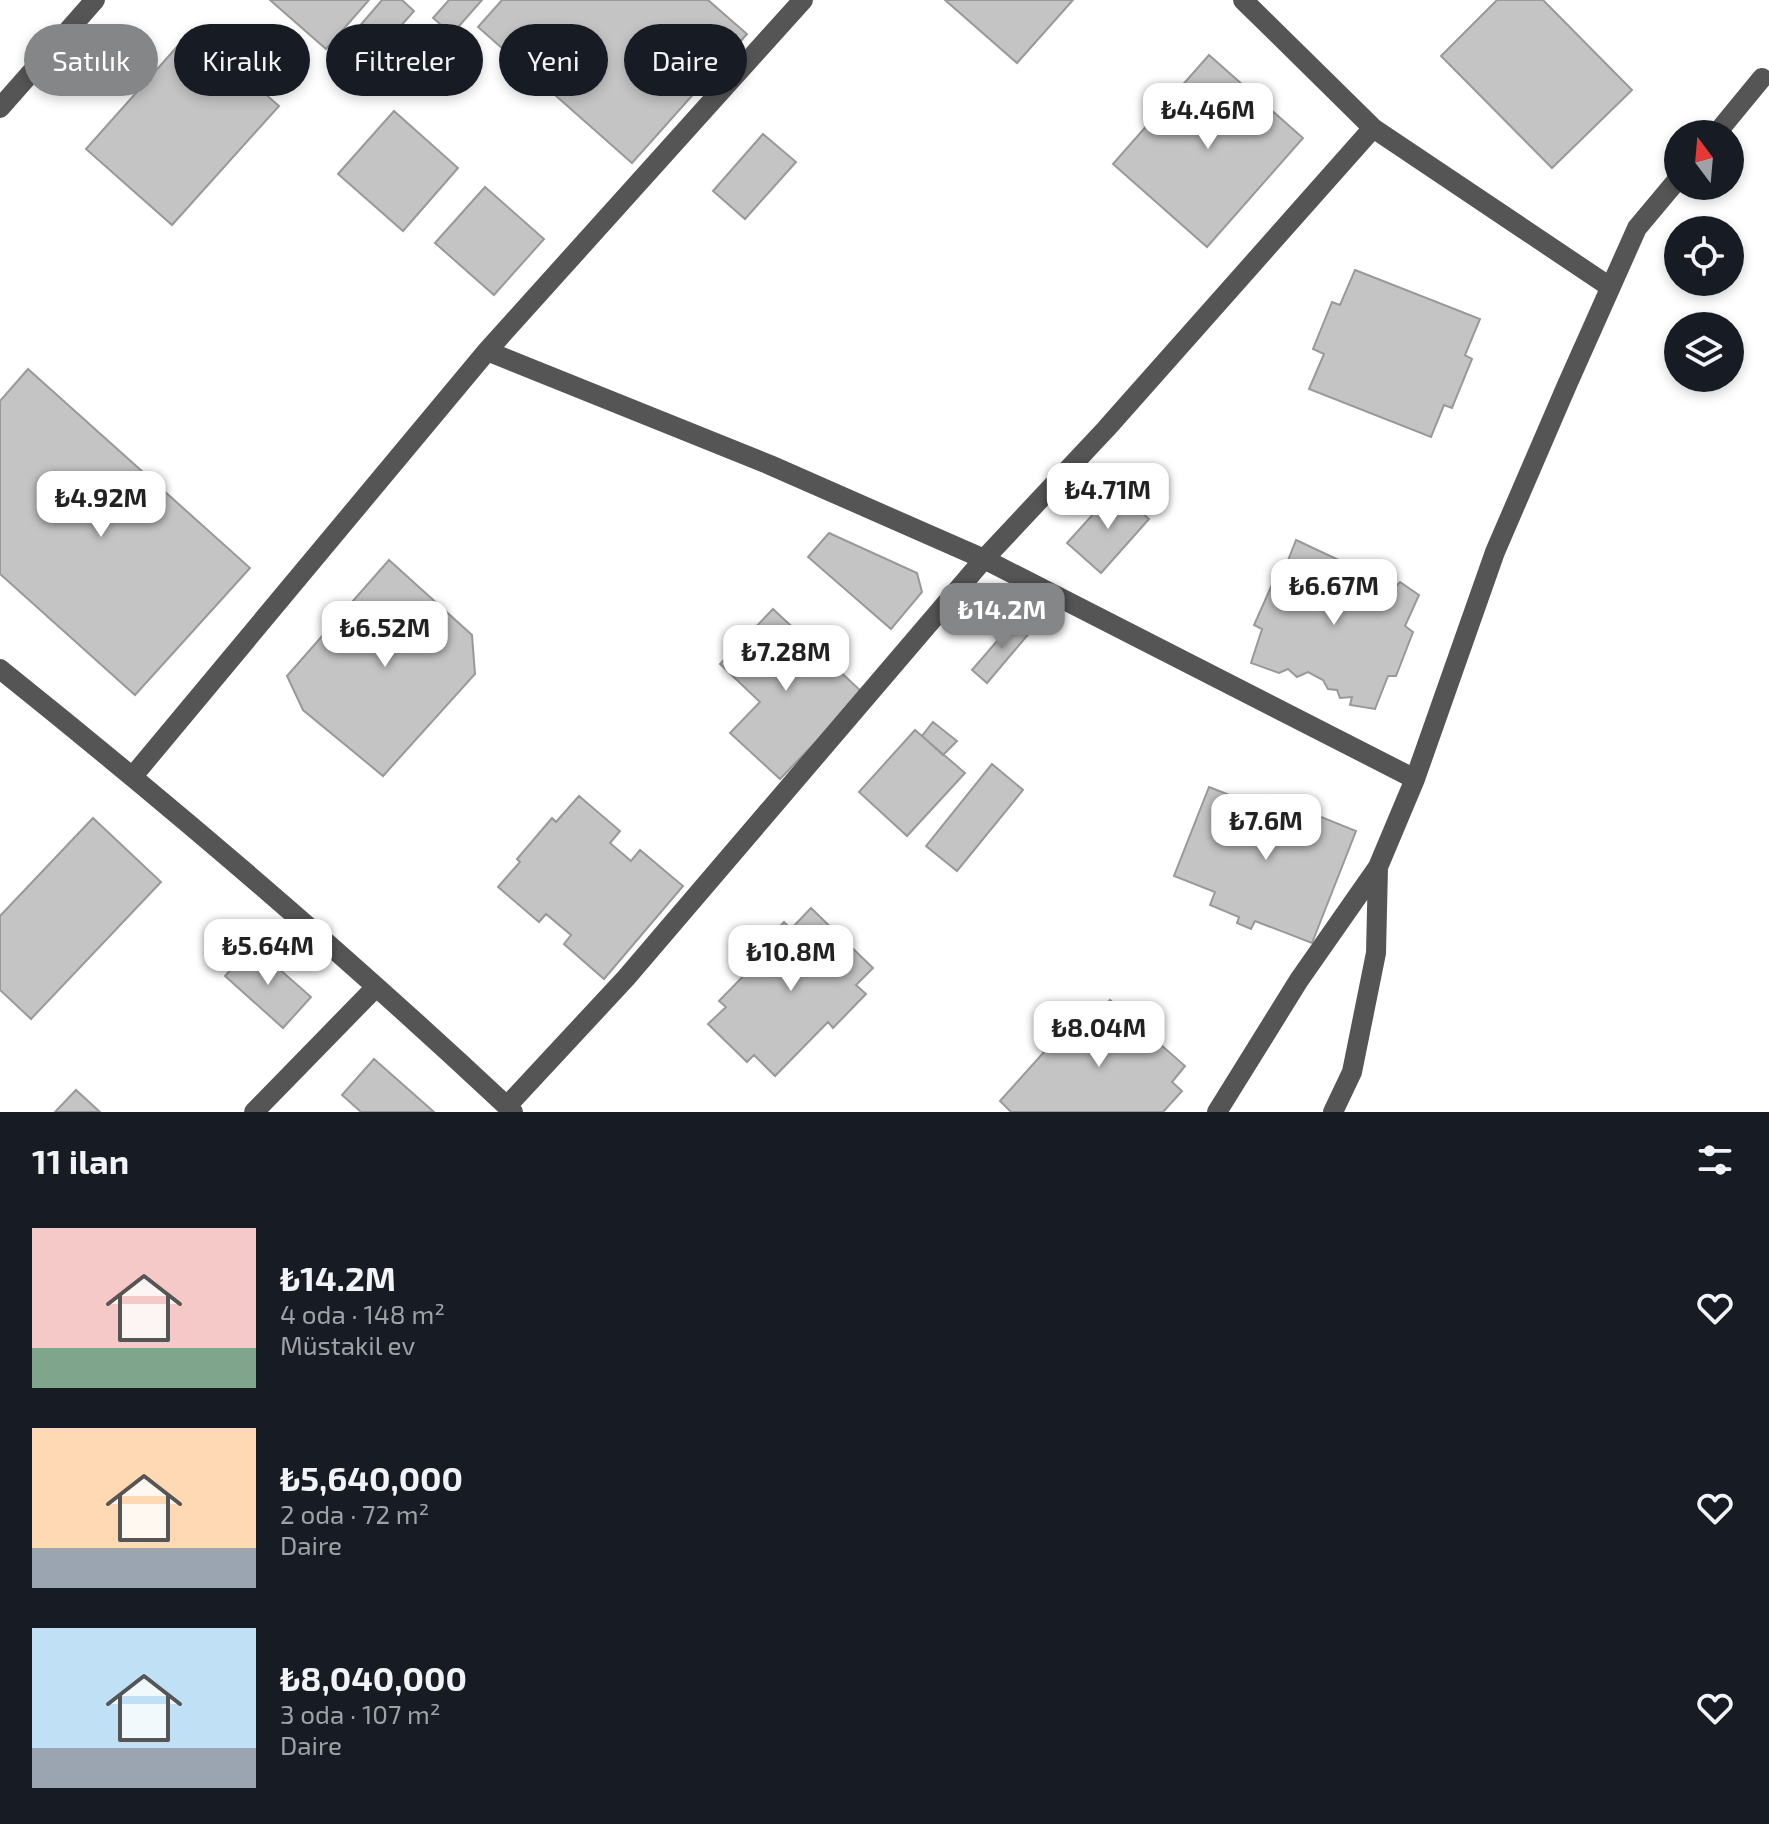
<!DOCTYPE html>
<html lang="tr">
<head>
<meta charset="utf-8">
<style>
  body { margin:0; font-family:"Exo 2",sans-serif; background:#242831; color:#f1f3f6; height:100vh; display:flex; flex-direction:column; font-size:30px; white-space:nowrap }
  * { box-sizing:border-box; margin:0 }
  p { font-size:26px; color:#9ea1a6 }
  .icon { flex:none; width:44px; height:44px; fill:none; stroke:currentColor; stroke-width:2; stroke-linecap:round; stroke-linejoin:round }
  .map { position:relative; height:1112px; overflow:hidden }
  .side { display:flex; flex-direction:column; background:#171b24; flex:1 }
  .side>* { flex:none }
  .guide { position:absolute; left:24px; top:24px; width:800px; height:72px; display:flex; gap:16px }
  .needle { width:52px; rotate:344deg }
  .fabs { position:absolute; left:1664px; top:120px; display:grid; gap:16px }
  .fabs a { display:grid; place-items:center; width:80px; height:80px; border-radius:50%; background:#171b24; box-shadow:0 4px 12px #0003; font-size:40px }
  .price { position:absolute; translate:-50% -68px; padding:0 18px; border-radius:16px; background:#fff; color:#222; font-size:26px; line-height:52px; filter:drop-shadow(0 2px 4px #0008) }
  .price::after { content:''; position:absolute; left:50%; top:48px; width:24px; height:18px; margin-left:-12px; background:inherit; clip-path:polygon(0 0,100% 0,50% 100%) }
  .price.current { background:#858687; color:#fff }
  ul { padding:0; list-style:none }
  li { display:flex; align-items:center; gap:24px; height:200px; padding:0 32px }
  li span { display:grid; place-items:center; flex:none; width:224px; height:160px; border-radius:0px; color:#555 }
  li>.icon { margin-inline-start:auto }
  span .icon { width:96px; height:96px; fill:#fffc; stroke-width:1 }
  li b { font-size:34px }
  h2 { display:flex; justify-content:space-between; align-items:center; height:96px; padding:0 32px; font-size:34px }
  .tag { padding:0 28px; border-radius:36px; background:#171b24; box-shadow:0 4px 12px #0003; font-size:28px; line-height:72px }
  .tag.current { background:#858687; color:#fff }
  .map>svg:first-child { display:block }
  .building { fill:#c4c4c4; stroke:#999; stroke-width:2 }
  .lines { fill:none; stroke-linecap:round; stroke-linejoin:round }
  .minor { stroke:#555; stroke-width:20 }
</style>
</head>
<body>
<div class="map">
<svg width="1769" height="1112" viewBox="0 0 1769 1112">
  <rect width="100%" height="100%" fill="#fff"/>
  <path class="building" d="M270,0H369L326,49Z
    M382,0H402L414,11L375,55L352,35Z
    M449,0H482L452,34L433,18Z
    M502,0H708L747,34L632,163L478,27Z
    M945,0H1073L1017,63Z
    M1497,0H1543L1632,90L1552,168L1441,56Z
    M192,30L279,106L172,225L86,149Z
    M1209,55L1303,138L1207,247L1113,164Z
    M394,111L458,168L403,231L338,174Z
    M763,134L796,162L745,219L713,191Z
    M485,187L544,239L494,295L435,243Z
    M1355,270L1480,319L1465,355L1472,359L1452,408L1444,405L1431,437L1309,389L1324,354L1313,349L1332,302L1340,305Z
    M28,369L250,568L135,695L0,574V401Z
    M1116,489L1149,519L1101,573L1067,543Z
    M829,533L917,573L922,592L891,629L808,557Z
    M1296,540L1343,562L1345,573L1363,584L1370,578L1381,586L1385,581L1395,587L1400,582L1419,595L1405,626L1413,632L1396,676H1388L1375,709L1350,705L1352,697L1340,698L1337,690L1328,689L1323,680L1308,672L1297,677L1288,669L1279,673L1251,663L1262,629L1254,625L1275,578H1281Z
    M389,560L472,635L475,674L383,776L303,710L287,676Z
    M773,609L863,693L780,779L730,733L760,702L720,664Z
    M1017,618L1031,631L987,683L972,670Z
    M933,722L957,741L943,755L922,736Z
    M915,730L965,773L907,836L859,792Z
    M992,764L1023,790L957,871L926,846Z
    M1209,787L1250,803L1245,815L1258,820L1267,795L1356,831L1312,943L1255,921L1251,929L1237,923L1239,917L1210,905L1215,892L1174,876Z
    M579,796L620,831L610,843L631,861L640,850L683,886L604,979L564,944L571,935L546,914L539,922L498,887L520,862L517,859L552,818L556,822Z
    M93,818L161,882L31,1019L0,990V916Z
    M811,908L873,968L856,985L866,994L833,1028L828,1022L775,1076L754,1055L747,1062L708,1024L726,1007L719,1001L758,961L753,955L784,922L791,929Z
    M253,946L311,997L283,1028L225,976Z
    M1110,1000L1185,1066L1172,1082L1182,1091L1163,1112H1011L1000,1101L1088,1003L1098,1013Z
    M374,1059L434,1112H361L342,1095Z
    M76,1090L100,1112H55Z"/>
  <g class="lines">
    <path class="minor" d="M1243,0L1373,128L1610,287
      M0,108L95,0
      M1716,134L1762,78
      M487,351L770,465L984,559L1415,779
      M0,669C176,810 348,957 513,1112
      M133,776L487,351L803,0
      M507,1106L626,978L984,559L1106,429L1373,128
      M254,1112L376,987
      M1217,1112L1299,980L1378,867L1415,779L1495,552L1567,385L1637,228L1678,179
      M1333,1112L1352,1072L1376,953L1378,867"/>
  </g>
</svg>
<div class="fabs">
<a><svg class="needle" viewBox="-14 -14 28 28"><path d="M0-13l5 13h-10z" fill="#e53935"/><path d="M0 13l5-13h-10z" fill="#9ea1a6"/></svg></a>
<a><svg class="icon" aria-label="locate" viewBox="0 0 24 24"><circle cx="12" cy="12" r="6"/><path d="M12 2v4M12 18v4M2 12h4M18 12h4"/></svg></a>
<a><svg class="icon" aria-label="layers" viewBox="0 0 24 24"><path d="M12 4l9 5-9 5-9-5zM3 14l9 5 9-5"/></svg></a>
</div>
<b class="price" style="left:1208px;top:151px">₺4.46M</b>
<b class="price" style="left:1108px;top:531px">₺4.71M</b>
<b class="price" style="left:101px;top:539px">₺4.92M</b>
<b class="price" style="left:1334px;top:627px">₺6.67M</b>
<b class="price current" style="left:1002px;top:651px">₺14.2M</b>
<b class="price" style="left:385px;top:669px">₺6.52M</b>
<b class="price" style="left:786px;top:693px">₺7.28M</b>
<b class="price" style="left:1266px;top:862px">₺7.6M</b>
<b class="price" style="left:268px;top:987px">₺5.64M</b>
<b class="price" style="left:791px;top:993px">₺10.8M</b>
<b class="price" style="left:1099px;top:1069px">₺8.04M</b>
<div class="guide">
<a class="tag current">Satılık</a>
<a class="tag">Kiralık</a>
<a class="tag">Filtreler</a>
<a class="tag">Yeni</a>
<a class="tag">Daire</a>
</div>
</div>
<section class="side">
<h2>11 ilan<svg class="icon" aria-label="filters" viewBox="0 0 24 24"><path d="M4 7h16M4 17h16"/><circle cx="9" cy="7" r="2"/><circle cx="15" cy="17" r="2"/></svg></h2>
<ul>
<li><span style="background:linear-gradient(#f6c9c9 75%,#7fa58c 0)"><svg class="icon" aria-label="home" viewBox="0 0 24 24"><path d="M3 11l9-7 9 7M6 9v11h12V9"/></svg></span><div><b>₺14.2M</b><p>4 oda · 148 m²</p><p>Müstakil ev</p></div><svg class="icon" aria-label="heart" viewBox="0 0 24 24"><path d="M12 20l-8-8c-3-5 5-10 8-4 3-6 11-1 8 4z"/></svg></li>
<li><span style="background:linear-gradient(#ffd9b3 75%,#9aa5b1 0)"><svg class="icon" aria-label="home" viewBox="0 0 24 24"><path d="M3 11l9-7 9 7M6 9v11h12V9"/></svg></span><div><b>₺5,640,000</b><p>2 oda · 72 m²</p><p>Daire</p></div><svg class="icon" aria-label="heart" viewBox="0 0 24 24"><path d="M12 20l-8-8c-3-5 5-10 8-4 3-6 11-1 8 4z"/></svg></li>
<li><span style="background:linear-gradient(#bfe0f5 75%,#9aa5b1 0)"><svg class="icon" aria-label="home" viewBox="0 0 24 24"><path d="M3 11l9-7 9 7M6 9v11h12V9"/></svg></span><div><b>₺8,040,000</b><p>3 oda · 107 m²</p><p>Daire</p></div><svg class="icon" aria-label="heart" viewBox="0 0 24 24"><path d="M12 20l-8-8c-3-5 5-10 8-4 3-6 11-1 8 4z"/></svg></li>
</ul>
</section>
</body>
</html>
